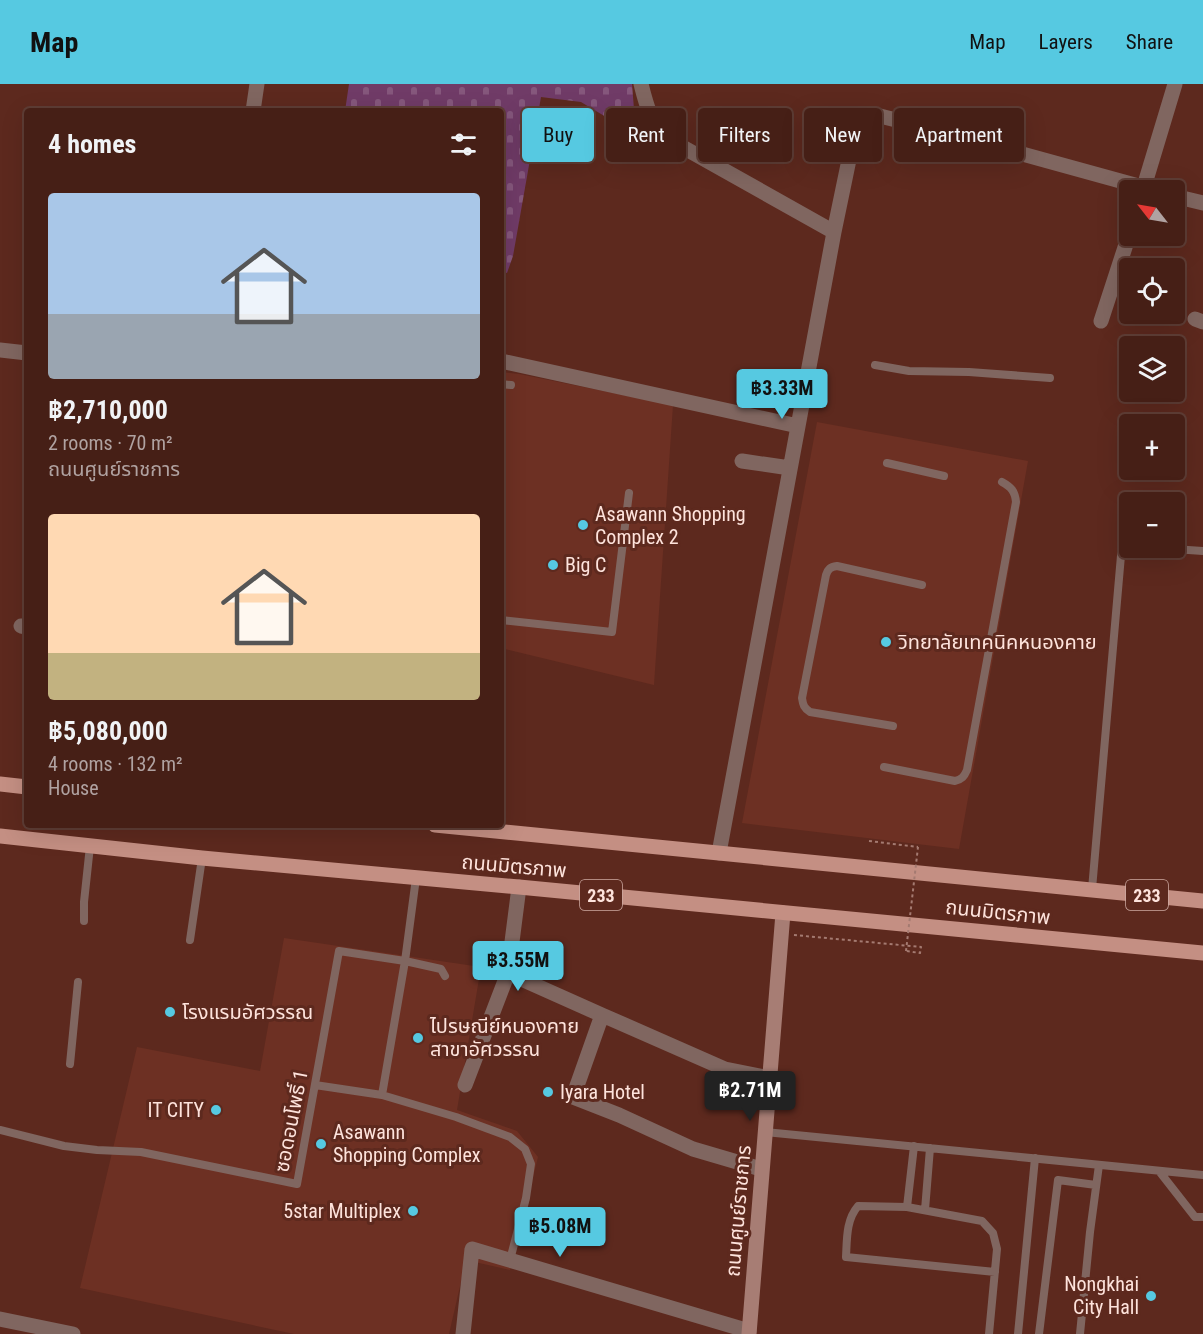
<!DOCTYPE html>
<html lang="en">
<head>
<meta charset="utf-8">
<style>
  body { margin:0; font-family:"Roboto Condensed","Noto Sans Thai",sans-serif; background:#4d271f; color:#f1f3f6; height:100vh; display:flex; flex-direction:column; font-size:22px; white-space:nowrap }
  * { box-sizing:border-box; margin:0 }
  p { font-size:20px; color:#b0a2a1 }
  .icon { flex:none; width:33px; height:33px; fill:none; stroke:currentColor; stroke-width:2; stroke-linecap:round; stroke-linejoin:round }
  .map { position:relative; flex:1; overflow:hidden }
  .panel { position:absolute; left:24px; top:24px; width:480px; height:720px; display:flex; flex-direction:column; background:#461f16; border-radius:6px; box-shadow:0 6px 24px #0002,0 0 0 2px #5e3d35 }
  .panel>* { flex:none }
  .top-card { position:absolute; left:522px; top:24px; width:570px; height:54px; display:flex; gap:12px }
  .needle { width:39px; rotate:301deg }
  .buttons { position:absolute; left:1119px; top:96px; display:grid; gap:12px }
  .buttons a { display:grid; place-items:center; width:66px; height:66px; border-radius:6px; background:#461f16; box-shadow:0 6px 24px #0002,0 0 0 2px #5e3d35; font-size:30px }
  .price { position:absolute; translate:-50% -51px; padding:0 14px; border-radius:6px; background:#56c9e1; color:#111; font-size:20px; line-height:39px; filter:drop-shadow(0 2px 3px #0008) }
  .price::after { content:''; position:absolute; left:50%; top:36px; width:18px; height:14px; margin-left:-9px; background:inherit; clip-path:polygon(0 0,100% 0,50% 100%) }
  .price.selected { background:#222; color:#fff }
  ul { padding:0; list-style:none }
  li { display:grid; align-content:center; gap:12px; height:318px; padding:0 24px }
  li span { display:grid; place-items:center; height:186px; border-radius:6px; color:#555 }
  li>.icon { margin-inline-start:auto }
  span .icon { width:108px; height:108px; fill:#fffc; stroke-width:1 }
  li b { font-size:26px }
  h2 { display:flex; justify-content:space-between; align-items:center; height:72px; padding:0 24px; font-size:26px }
  .tag { padding:0 21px; border-radius:6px; background:#461f16; box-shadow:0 6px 24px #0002,0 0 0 2px #5e3d35; font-size:21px; line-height:54px }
  .tag.selected { background:#56c9e1; color:#111 }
  header { display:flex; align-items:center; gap:36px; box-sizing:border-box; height:84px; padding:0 30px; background:#56c9e1; color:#111 }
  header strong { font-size:28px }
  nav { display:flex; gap:33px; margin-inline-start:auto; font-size:21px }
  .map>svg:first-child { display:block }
  .built { fill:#6d3023 }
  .cemetery { fill:url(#cemetery-stones) }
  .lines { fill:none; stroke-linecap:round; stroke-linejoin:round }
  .path { stroke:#a47a71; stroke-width:2; stroke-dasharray:3 3; stroke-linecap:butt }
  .lane { stroke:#806660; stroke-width:8 }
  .street { stroke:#806660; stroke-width:15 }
  .secondary { stroke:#a77d74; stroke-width:15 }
  .primary { stroke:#c48f83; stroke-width:15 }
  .path-bridge { stroke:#a47a71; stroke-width:2; stroke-dasharray:3 3; stroke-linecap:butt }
  .poi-dot { fill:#56c9e1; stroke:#5d291e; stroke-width:2 }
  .labels { text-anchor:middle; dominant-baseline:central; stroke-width:6; stroke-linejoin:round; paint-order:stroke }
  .shield { fill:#5d291e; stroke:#ceaba3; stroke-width:1.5 }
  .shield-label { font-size:18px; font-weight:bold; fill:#fee3dc }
  .poi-label { font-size:20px; fill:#fee3dc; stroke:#5d291e; text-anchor:start }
  .street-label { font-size:20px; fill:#fee3dc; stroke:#5d291e }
</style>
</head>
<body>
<header>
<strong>Map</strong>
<nav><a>Map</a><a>Layers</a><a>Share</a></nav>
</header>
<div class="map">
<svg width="1203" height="1250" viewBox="0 0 1203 1250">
  <defs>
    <pattern id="cemetery-stones" width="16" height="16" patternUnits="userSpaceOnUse" patternTransform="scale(1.5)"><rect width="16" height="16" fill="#703b67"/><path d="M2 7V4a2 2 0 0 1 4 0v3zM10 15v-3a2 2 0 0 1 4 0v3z" fill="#85577c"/></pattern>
  </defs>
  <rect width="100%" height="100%" fill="#5d291e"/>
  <path class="built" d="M501,288L519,290L673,321L654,601L501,564Z
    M817,338L1028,377L959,765L742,739Z
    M284,854L481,883L457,1026L517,1047L538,1073L510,1186L466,1176L449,1250H294L80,1204L137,963L260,987Z"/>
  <path class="cemetery" d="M349,0H632L636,51L581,18L541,13L513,172L507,189L501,187V27H345Z"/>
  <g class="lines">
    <path class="path" d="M869,757L918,763
      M794,851L921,863L920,869L906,867"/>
    <path class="lane" d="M875,281L909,287L969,288L1050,294
      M501,300L511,301
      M887,379L944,392
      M1159,464L1203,467
      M501,536L612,548L629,409
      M893,642L810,628C804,624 803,621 802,614L826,491C828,485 830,483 837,482L922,501
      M884,683L955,697C962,695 964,693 967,686L1016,418C1015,407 1011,403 1002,398
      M1092,805L1122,460L1130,461
      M84,837V818L90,762
      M190,856L202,774
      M70,980L78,898
      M315,1001L382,1011L456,1033L510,1053L525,1065L531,1080L526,1114L510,1176
      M382,1011L405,877L441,885L445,892
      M0,1046L64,1062L97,1066L141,1068L297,1100L339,867L405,877L416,794
      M765,1048L1203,1091
      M914,1062L907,1123L858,1122C846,1136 847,1155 846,1173L995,1188
      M1159,1087L1195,1133H1203
      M907,1123L982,1137L993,1149L997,1165L989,1250
      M925,1126L930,1064
      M1018,1250L1035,1074
      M1039,1250L1058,1096L1096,1101
      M1080,1250L1090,1148L1099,1081"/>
    <path class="street" d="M641,0C649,31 651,42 679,61L834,148L719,769
      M253,27L257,0
      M1143,106L1175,0
      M1174,112L1203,119
      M834,148L856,42C859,34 864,31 872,30L932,45L1153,106
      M1195,235L1203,238
      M1101,237L1130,148
      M0,266L27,269
      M501,277L798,342
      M742,377L790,384
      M21,542L27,543
      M508,889L602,931
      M465,1001L508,889L519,803
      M761,1085L693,1065L619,1031L573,1013L602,931L725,985L769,994
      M0,1235L73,1250
      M463,1250L472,1165L749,1247"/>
    <path class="secondary" d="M749,1250L783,829"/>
    <path class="primary" d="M0,700L27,703
      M435,741L1203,817
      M0,752L202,774L519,803L1203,869"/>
    <path class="path-bridge" d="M906,867L918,763"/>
  </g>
  <g class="poi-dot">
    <circle cx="583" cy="441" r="6"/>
    <circle cx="553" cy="481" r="6"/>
    <circle cx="886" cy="558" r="6"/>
    <circle cx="170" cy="928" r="6"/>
    <circle cx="418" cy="954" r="6"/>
    <circle cx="548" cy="1008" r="6"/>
    <circle cx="216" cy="1026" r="6"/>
    <circle cx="321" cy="1060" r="6"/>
    <circle cx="413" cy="1127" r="6"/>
    <circle cx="1151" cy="1212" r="6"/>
  </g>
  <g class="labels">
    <g class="shield">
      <rect x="580" y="796" width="42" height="30" rx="4.5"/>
      <rect x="1126" y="796" width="42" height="30" rx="4.5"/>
    </g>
    <g class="shield-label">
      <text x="601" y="811">233</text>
      <text x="1147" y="811">233</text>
    </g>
    <g class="poi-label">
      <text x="595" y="430">Asawann Shopping<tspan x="595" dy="23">Complex 2</tspan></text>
      <text x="565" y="481">Big C</text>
      <text x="898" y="558">วิทยาลัยเทคนิคหนองคาย</text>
      <text x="182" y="928">โรงแรมอัศวรรณ</text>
      <text x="430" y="942">ไปรษณีย์หนองคาย<tspan x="430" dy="23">สาขาอัศวรรณ</tspan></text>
      <text x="560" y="1008">Iyara Hotel</text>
      <text x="204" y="1026" text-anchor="end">IT CITY</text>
      <text x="333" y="1048">Asawann<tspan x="333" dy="23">Shopping Complex</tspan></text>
      <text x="401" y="1127" text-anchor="end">5star Multiplex</text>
      <text x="1139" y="1200" text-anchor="end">Nongkhai<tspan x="1139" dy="23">City Hall</tspan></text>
    </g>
    <g class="street-label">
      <text transform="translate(514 782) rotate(5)">ถนนมิตรภาพ</text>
      <text transform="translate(998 828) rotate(6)">ถนนมิตรภาพ</text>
      <text transform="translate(291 1037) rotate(-79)">ซอดอนโพธิ์ 1</text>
      <text transform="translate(738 1127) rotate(-85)">ถนนศูนย์ราชการ</text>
    </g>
  </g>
</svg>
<div class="buttons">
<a><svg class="needle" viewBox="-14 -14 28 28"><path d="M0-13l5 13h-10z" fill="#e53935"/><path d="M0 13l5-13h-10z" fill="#b0a2a1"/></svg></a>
<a><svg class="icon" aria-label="locate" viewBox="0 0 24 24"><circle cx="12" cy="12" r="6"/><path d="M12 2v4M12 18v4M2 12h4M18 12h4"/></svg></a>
<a><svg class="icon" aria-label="layers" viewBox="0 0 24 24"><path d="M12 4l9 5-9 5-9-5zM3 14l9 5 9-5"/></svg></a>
<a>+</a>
<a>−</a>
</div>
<b class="price" style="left:782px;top:336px">฿3.33M</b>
<b class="price" style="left:518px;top:908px">฿3.55M</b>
<b class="price selected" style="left:750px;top:1038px">฿2.71M</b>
<b class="price" style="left:560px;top:1174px">฿5.08M</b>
<div class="top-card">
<a class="tag selected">Buy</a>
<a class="tag">Rent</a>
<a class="tag">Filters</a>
<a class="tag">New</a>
<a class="tag">Apartment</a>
</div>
<section class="panel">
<h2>4 homes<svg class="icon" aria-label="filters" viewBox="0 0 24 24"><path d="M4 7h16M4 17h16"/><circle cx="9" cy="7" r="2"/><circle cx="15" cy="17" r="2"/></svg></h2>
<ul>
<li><span style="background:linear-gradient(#a9c7e8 65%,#9aa5b1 0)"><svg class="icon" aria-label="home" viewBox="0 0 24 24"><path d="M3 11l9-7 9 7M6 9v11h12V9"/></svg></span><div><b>฿2,710,000</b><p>2 rooms · 70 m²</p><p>ถนนศูนย์ราชการ</p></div></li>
<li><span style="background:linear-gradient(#ffd9b3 75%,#c2b280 0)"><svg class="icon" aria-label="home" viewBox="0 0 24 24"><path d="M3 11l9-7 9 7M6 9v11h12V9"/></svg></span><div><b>฿5,080,000</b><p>4 rooms · 132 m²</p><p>House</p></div></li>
</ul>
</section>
</div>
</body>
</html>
